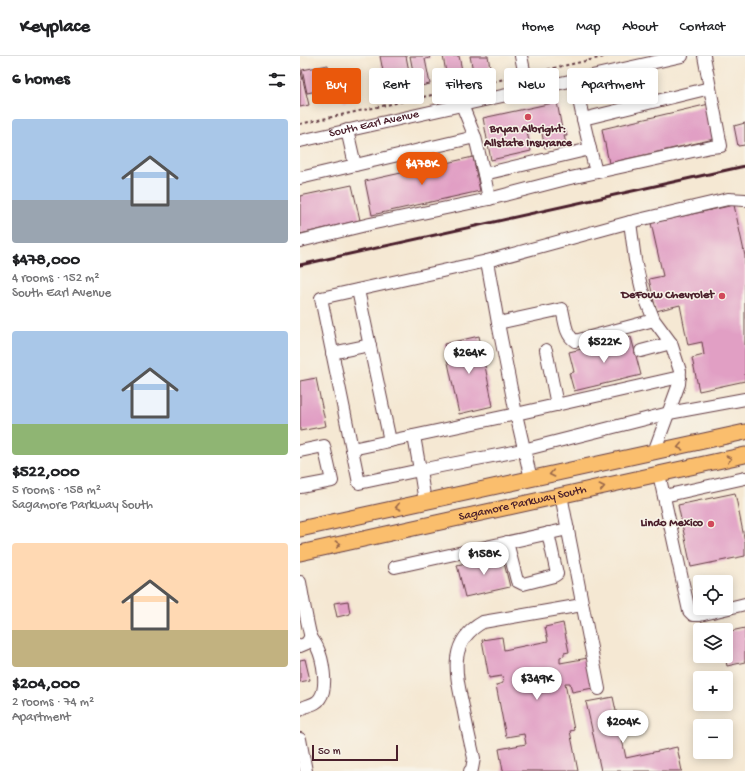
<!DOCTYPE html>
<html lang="en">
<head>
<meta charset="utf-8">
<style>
  body { margin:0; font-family:"Gochi Hand",sans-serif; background:#f2f2f2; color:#202124; height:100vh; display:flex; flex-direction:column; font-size:15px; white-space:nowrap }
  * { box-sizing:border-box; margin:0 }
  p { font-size:13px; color:#757577 }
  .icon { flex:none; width:22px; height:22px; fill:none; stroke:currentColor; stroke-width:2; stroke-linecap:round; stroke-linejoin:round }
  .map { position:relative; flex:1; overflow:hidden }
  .side { display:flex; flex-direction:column; background:#fff; width:300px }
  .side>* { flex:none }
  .banner { position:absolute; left:12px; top:12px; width:373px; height:36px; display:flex; gap:8px }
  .controls { position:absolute; left:393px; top:519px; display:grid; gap:8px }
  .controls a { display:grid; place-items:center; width:40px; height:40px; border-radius:4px; background:#fff; box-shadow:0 2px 10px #0003; font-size:20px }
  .scale { position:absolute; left:12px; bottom:10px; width:86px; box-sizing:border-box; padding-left:4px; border:2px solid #4a1f2b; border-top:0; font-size:11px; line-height:14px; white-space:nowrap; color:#4a1f2b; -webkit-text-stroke:3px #f7f3e8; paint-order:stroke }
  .price { position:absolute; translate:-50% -34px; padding:0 9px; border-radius:14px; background:#fff; color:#222; font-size:13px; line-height:26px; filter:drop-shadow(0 1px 2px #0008) }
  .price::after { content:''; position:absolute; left:50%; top:24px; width:12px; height:9px; margin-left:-6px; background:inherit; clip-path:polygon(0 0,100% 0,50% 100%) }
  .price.active { background:#ea580c; color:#fff }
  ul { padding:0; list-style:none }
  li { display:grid; align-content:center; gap:8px; height:212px; padding:0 12px }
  li span { display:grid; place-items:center; height:124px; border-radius:4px; color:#555 }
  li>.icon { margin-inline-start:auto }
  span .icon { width:72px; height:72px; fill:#fffc; stroke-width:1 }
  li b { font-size:17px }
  h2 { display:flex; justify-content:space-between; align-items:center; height:48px; padding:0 12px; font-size:17px }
  .pill { padding:0 14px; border-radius:4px; background:#fff; box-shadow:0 2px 10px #0003; font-size:14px; line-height:36px }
  .pill.active { background:#ea580c; color:#fff }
  header { display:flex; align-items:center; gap:24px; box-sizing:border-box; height:56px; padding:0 20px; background:#fff; border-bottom:1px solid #e0e0e0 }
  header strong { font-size:19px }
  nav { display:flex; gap:22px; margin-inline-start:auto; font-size:14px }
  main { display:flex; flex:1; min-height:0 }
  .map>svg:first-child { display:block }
  .building { fill:#e19fc4 }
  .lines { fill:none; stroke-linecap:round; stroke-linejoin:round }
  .minor-casing { stroke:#643d44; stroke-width:14 }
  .major-casing { stroke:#643d44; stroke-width:17 }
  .path { stroke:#643d44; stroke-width:2; stroke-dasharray:3 3; stroke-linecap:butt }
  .minor { stroke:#fff; stroke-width:12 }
  .major { stroke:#fabe6d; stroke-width:15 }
  .rail { stroke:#4a1f2b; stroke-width:3 }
  .oneway { stroke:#996749 }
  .poi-dot { fill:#d1495b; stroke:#f7f3e8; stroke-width:1.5 }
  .labels { text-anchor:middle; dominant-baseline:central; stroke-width:3; stroke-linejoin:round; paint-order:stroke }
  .street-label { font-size:12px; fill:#4a1f2b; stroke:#f7f3e8 }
  .poi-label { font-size:12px; font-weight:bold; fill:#4a1f2b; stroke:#f7f3e8; text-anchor:end }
</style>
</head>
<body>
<header>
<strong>Keyplace</strong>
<nav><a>Home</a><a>Map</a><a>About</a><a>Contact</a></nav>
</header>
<main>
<section class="side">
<h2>6 homes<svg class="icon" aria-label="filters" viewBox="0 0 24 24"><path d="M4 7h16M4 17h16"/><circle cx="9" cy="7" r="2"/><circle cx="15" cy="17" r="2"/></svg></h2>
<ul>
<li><span style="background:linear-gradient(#a9c7e8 65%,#9aa5b1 0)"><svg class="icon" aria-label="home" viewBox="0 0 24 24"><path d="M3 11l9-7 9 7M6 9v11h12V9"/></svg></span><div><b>$478,000</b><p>4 rooms · 152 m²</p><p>South Earl Avenue</p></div></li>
<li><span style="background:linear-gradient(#a9c7e8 75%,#8fb573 0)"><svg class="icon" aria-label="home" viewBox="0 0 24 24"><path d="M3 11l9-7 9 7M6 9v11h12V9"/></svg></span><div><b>$522,000</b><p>5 rooms · 158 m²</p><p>Sagamore Parkway South</p></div></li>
<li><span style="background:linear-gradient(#ffd9b3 70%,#c2b280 0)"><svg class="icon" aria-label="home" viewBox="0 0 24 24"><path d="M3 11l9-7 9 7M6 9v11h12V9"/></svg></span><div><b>$204,000</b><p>2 rooms · 74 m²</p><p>Apartment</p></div></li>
</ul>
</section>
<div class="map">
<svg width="445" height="715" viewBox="0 0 445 715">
  <rect width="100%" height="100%" fill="#f7f3e8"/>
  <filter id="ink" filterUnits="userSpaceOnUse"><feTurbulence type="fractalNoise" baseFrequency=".025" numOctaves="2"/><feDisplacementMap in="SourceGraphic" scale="8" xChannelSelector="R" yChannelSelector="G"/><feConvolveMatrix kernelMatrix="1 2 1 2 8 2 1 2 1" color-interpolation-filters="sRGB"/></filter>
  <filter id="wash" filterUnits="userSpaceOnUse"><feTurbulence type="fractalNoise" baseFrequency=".012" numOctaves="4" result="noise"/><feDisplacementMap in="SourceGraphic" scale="16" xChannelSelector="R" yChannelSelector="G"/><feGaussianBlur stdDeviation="0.9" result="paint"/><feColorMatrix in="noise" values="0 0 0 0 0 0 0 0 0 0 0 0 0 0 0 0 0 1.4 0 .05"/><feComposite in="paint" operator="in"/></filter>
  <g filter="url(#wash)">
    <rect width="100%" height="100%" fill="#f5e8d3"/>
    <g id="blocks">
      <path class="building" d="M80,0H106L112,31L87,36Z
        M110,0H129L130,2L125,3L130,28L116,31Z
        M143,0H159L163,19L147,22Z
        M170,0H188L191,17L174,20Z
        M28,9L32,32L7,37L2,14Z
        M0,12L9,49L0,51Z
        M52,14L57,43L44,46L38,16Z
        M257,46L262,73H265L267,80H264L266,87L245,92L241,73L227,76L231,95L191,104L183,62Z
        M409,48L414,83L309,107L302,73Z
        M445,67V89L438,90L434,70Z
        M173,101L180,135L72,159L65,125Z
        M52,129L60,164L0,178V140Z
        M434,149L445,200V325L399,335L392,302L404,299L402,286L388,289L380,249L356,255L349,223L363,220L351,167Z
        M179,280L193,350L159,358L144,288Z
        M331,281L341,319L274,335L269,317L274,316L269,296Z
        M16,322L26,370L0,375V325Z
        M435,437L445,486V500L391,511L378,449Z
        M202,499L210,531L165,541L157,509Z
        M48,545L50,558L37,561L34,547Z
        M263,567L269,596L264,597V600L260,601V607L288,602L293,632L272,636L270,627H265L274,674L270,675L278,715H203L199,693L226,688L224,678L206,681L196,629L203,627L202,620L189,622L182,584L202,581L204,594L248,585L245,571Z
        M445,572V606L427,610L425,600H426V576Z
        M5,603L10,624L0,626V604Z
        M313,641L326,702L377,691L382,715H301L286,646Z"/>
    </g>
  </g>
  <g filter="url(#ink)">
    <use href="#blocks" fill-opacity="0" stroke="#643d44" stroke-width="1"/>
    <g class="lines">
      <defs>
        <g id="minor">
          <path d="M221,0L228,34"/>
          <path d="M275,24L283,63"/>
          <path d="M162,49L175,81"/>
          <path d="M47,74L55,109"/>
          <path id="s1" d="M0,85L382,0"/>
          <path d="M290,93L296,116"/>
          <path d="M184,118L189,143"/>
          <path d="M0,122L175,81L184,118L290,93L283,63L410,32"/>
          <path d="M330,166L428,143L445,144"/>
          <path d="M0,185L70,168L189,143L266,123L411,91L421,90L404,0"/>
          <path d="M58,234L90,385"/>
          <path d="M354,264L275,285C265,279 265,264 262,253L198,267L187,205L330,166L335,204L342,234L354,264L371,287L380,315L379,328L354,396"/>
          <path d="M246,294L257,349"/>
          <path d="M341,295L371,287"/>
          <path d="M32,297L70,289"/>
          <path d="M114,380L120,414L223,394L369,357L445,343"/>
          <path d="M52,393L21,242L187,205"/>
          <path d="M0,395L24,390L32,425L0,431"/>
          <path d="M359,418L389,555L393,559H400L445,548"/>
          <path d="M231,423L216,358L380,321"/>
          <path d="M261,439L299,633"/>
          <path d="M364,440L445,422"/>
          <path d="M125,446L120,414L59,427L52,393L216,358L198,267"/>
          <path d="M207,486L217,525L223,528L254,520L257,518L248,477"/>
          <path d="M95,511L268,473"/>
          <path d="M0,526C3,543 6,561 10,578C11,583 15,586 17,591C23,603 28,631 20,642C16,650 6,648 0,654"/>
          <path d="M0,590L7,587L11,580"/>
          <path d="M0,683L6,715"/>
          <path d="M170,715L172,713L174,702C170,685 166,668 163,651C156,618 147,586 183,566L282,549"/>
        </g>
        <g id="major">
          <path d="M0,473L445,376"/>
          <path id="s2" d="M0,497L445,399"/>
        </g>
      </defs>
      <use href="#minor" class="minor-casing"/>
      <use href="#major" class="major-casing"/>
      <path class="path" d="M236,16L308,0
        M0,68L214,21"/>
      <use href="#minor" class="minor"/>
      <use href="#major" class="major"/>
      <path class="rail" d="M0,209L445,110"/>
    </g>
    <defs><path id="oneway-chevron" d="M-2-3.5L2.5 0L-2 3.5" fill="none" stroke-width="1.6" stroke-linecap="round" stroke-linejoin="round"/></defs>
    <g class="oneway">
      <use href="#oneway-chevron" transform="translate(380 391) rotate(168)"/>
      <use href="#oneway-chevron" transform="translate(429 403) rotate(-13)"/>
      <use href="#oneway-chevron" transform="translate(252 418) rotate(168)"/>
      <use href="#oneway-chevron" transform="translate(302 431) rotate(-12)"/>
      <use href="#oneway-chevron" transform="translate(98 451) rotate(168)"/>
      <use href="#oneway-chevron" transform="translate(38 488) rotate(-12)"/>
    </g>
  </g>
  <g class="poi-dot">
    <circle cx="228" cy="61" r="4"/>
    <circle cx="422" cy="240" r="4"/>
    <circle cx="411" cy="468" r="4"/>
  </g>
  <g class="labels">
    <g class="street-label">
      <text stroke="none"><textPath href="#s1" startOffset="76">South Earl Avenue</textPath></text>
      <text stroke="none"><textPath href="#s2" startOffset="228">Sagamore Parkway South</textPath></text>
    </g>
    <g class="poi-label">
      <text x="228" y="74" text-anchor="middle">Bryan Albright:<tspan x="228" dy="14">Allstate Insurance</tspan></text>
      <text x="414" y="240">DeFouw Chevrolet</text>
      <text x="403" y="468">Lindo Mexico</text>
    </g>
  </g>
</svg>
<div class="controls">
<a><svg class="icon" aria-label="locate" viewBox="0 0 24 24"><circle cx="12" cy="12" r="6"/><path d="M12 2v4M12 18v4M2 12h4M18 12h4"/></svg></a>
<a><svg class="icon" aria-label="layers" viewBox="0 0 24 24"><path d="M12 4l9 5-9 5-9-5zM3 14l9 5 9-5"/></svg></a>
<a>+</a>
<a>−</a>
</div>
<div class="scale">50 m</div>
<b class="price active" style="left:122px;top:130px">$478K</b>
<b class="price" style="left:304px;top:308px">$522K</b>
<b class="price" style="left:169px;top:319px">$264K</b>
<b class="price" style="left:184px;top:520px">$158K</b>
<b class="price" style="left:237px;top:645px">$349K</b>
<b class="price" style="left:323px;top:688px">$204K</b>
<div class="banner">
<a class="pill active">Buy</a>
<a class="pill">Rent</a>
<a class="pill">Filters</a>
<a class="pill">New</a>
<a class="pill">Apartment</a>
</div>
</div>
</main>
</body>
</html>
